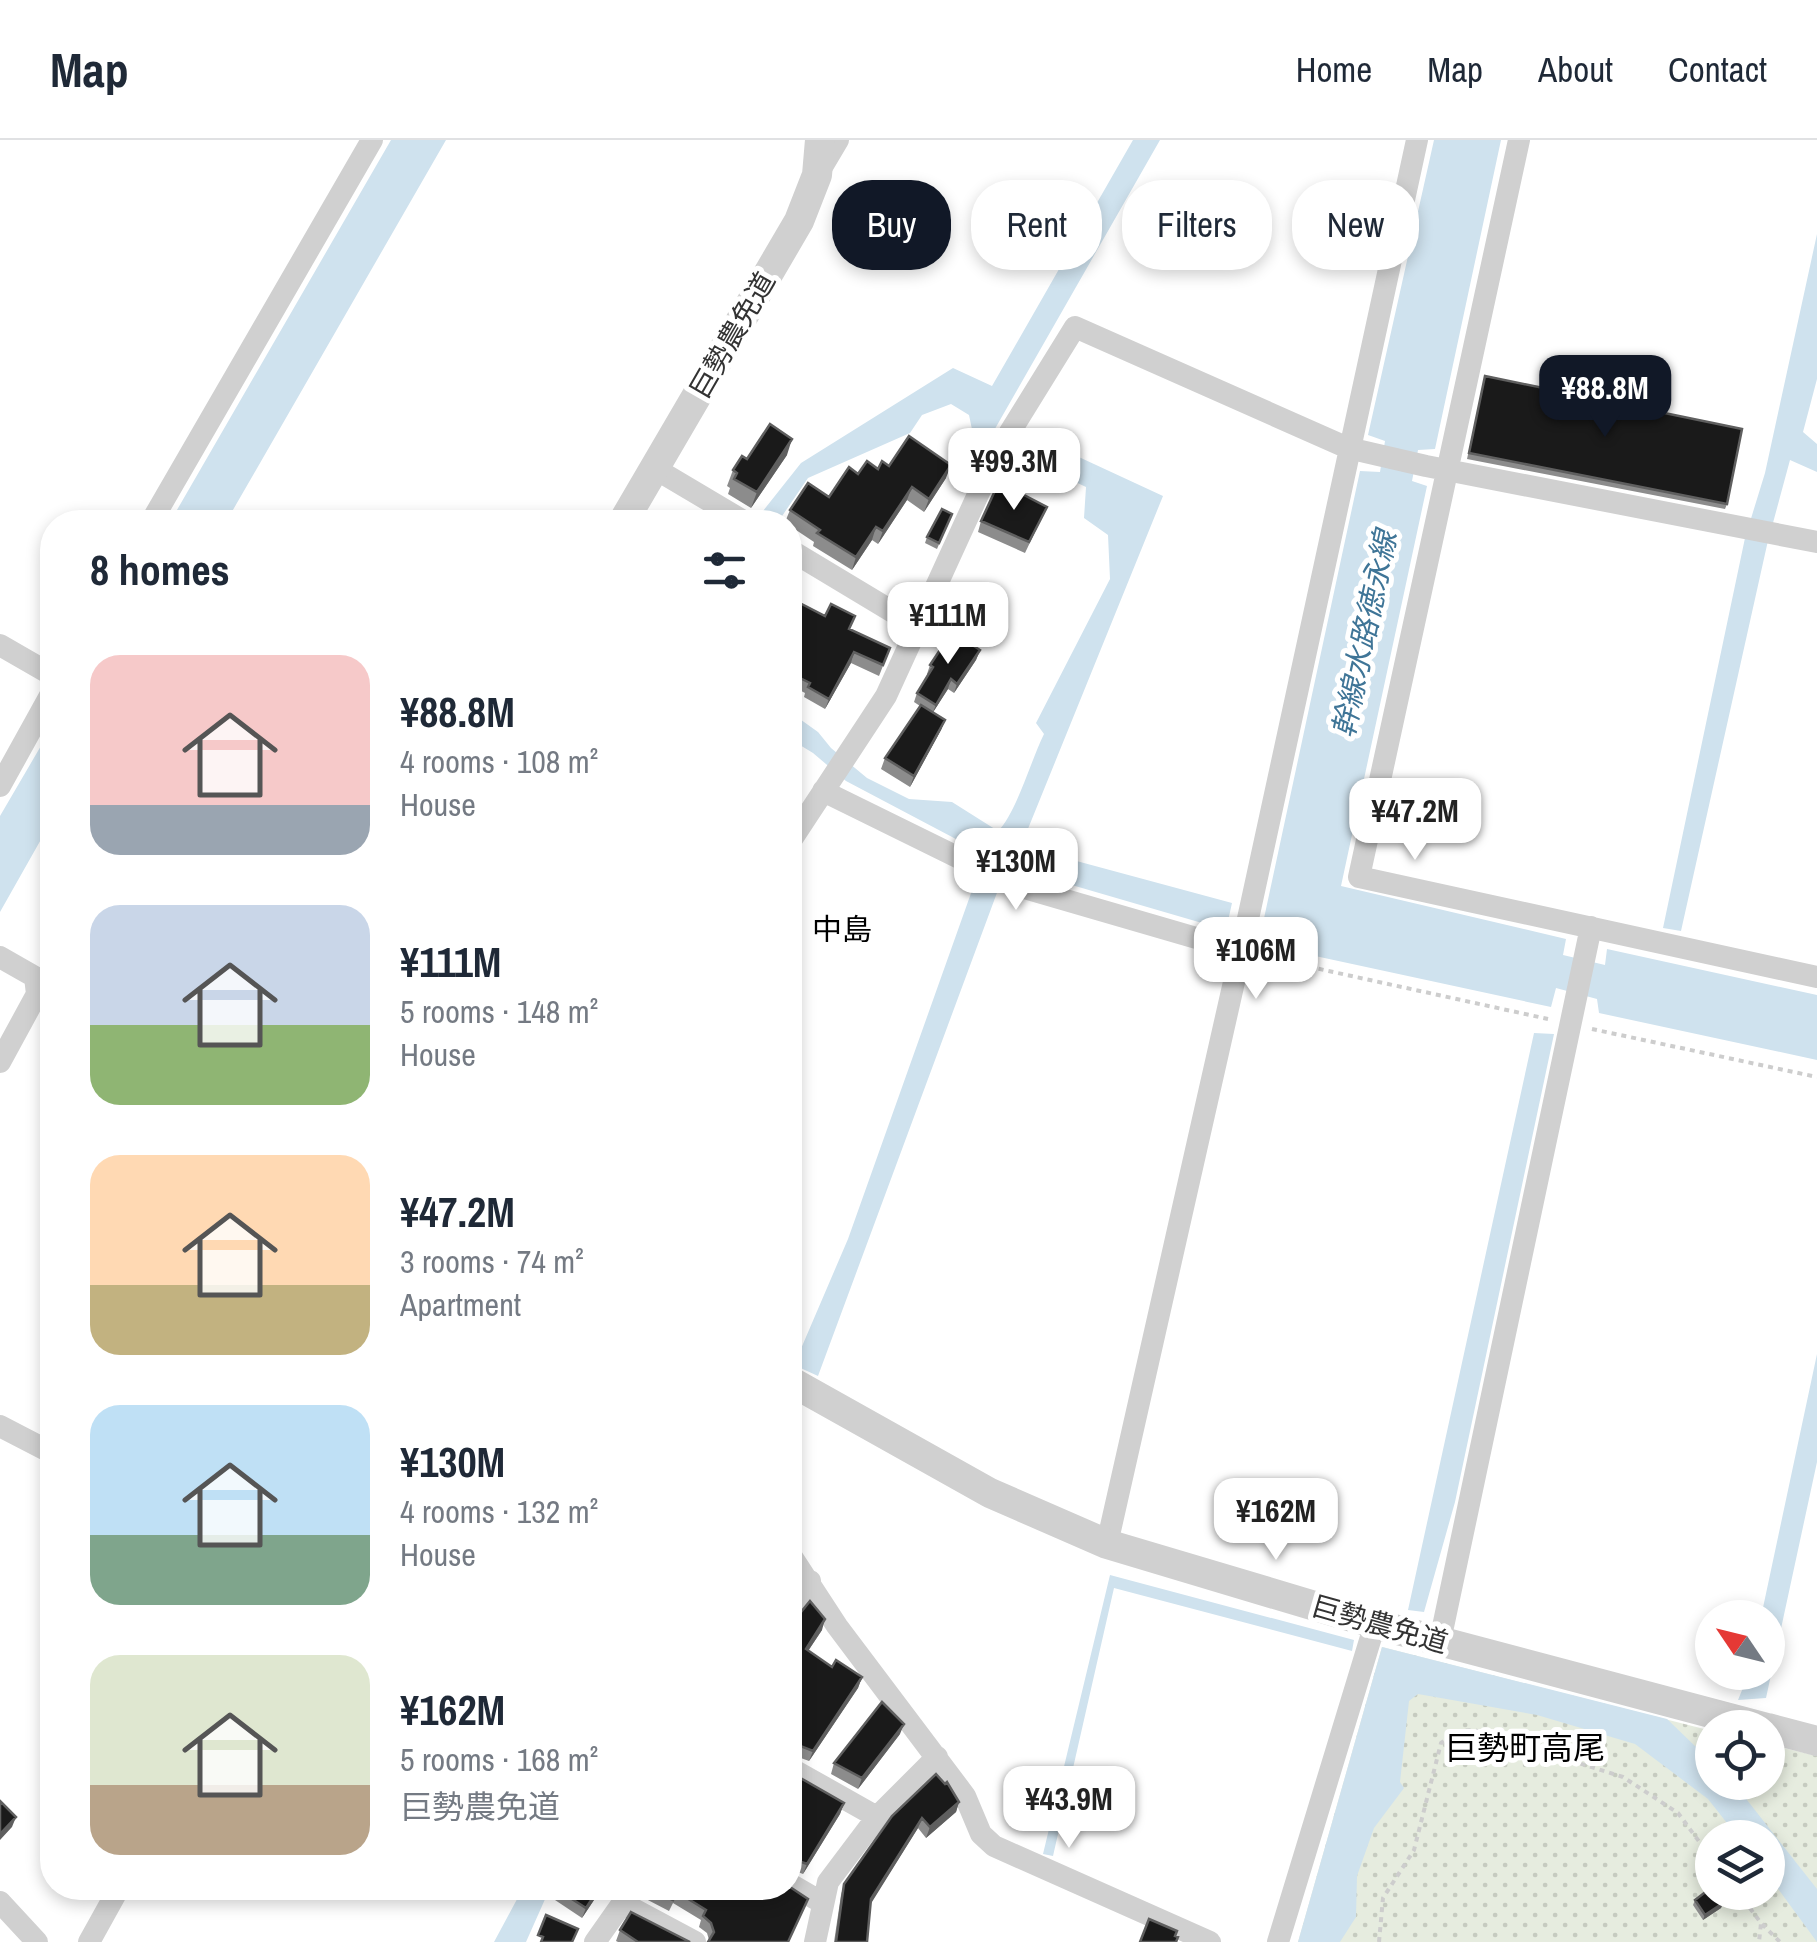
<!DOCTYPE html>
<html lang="en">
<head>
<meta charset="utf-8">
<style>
  body { margin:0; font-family:"Archivo Narrow","Noto Sans JP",sans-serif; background:#f6f6f7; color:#1f2937; height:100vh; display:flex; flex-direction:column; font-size:38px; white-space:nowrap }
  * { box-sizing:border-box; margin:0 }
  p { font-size:32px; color:#747a83 }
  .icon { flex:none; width:55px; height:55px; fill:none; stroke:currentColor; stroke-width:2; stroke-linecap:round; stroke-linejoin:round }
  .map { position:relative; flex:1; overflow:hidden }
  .side { position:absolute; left:40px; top:370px; width:762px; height:1390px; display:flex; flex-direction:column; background:#fff; border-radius:40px; box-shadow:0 5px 15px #0003 }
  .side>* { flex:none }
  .banner { position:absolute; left:832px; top:40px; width:832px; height:90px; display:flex; gap:20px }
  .needle { width:65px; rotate:305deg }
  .fabs { position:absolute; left:1695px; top:1460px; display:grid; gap:20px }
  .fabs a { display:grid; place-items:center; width:90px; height:90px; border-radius:50%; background:#fff; box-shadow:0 5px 15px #0003; font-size:50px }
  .price { position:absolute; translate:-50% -85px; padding:0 22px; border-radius:20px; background:#fff; color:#222; font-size:32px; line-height:65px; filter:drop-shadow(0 2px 5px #0008) }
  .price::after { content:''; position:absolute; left:50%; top:60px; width:30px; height:22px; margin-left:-15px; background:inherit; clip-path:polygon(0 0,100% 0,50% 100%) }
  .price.on { background:#111827; color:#fff }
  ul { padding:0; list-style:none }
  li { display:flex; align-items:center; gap:30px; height:250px; padding:0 50px }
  li span { display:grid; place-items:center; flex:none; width:280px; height:200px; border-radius:30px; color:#555 }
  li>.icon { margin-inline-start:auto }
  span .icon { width:120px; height:120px; fill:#fffc; stroke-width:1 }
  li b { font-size:42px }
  h2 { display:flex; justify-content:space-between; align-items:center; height:120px; padding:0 50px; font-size:42px }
  .tag { padding:0 35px; border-radius:40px; background:#fff; box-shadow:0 5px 15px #0003; font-size:35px; line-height:90px }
  .tag.on { background:#111827; color:#fff }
  header { display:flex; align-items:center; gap:60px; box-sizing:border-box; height:140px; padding:0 50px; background:#fff; border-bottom:2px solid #e0e1e3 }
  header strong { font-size:48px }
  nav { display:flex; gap:55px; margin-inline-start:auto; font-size:35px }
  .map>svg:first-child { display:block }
  .green { fill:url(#green-dots); fill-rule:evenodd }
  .water { fill:#cfe2ee }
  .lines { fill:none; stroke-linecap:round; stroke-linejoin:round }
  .path { stroke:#cdcdcd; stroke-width:4; stroke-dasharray:5 5; stroke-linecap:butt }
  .minor { stroke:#d0d0d0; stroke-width:22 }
  .tertiary { stroke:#d0d0d0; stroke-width:30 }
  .wall { fill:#8c8c8c }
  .shaded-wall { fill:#5f5f5f }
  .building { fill:#1a1a1a; stroke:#5f5f5f; stroke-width:2.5 }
  .labels { text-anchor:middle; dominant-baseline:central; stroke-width:10; stroke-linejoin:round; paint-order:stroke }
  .street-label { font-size:28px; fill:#333; stroke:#fff }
  .water-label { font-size:30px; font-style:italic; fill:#3f7597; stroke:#fff }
  .neighbourhood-label { font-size:30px; fill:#000; stroke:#fff }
  .quarter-label { font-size:32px; fill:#000; stroke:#fff }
</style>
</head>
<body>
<header>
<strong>Map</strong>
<nav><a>Home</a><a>Map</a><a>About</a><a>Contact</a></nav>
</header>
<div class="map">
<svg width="1817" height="1802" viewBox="0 0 1817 1802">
  <defs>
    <pattern id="green-dots" width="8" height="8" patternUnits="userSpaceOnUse" patternTransform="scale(2.5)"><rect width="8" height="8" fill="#e6ecdf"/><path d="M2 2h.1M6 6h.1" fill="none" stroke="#c6cbc0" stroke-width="1.8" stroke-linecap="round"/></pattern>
  </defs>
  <rect width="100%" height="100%" fill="#fff"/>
  <path class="green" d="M1382,1507L1712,1591V1642H1768V1604L1817,1616V1802H1298ZM1712,1698H1768V1752H1712Z"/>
  <path class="water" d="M391,0H446L226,382H170Z
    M1133,0H1160L984,308L974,299L969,275L951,264L922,275L910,293L808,338L778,382H769L759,376L801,323L953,228L992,246Z
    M1434,0H1501L1435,309L1418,310L1412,341L1427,346L1341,746L1566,799L1563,815L1605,825L1607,809L1817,855V920L1599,873L1597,859L1556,848L1551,867L1264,805L1260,797L1360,331L1380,332L1385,301L1368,295Z
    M1817,94V239L1803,292L1817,304V332L1790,320L1767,405L1681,791L1663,788L1745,398L1765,333Z
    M1027,293L1163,356L1021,706L1232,763L1226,790L1007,726L846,641L813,613L790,599V572L818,592L831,608L867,638L909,659L952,662L998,691C1016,674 1031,620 1044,594L1036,583L1110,439L1108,395L1084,378L1086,347L1016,314Z
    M52,587V680L0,772V676Z
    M975,742L998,750L818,1236L794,1225L848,1099Z
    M1534,893L1554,894L1455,1362L1424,1472L1408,1470Z
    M1817,1214V1322L1766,1558L1738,1560L1749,1533L1768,1532V1478L1761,1477Z
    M1110,1435L1354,1500L1352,1511L1114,1448L1053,1716L1043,1714Z
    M1382,1507L1667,1579L1695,1606L1712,1612V1642L1751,1643L1747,1660L1817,1749V1802L1768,1735V1698L1738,1697L1708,1659L1635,1604L1537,1575L1418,1554L1409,1561L1400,1642L1404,1648L1374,1688L1357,1736L1356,1777L1340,1802H1298Z
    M523,1748H550L526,1802H494Z"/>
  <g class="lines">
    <path class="path" d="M1260,816L1548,879
      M1592,889L1817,937
      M1738,1752L1761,1783L1759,1802
      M1762,1784L1780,1802
      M1379,1802L1383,1758L1414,1710L1441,1603L1459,1591L1474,1590L1623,1637L1678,1673L1712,1719"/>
    <path class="minor" d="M1519,0L1359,737L1817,837
      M819,32L838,0
      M654,328L745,382
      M151,382L372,0
      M790,410L918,487
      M0,505L52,535
      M0,646L52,552
      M823,651L1014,745L1241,811
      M790,702L886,556L997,313L1075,187L1348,308L1426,326L1817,402
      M0,817L35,837L37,854L0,922
      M0,1286L52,1313
      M1107,1404L1241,811L1417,0
      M790,1414L837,1486L965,1656L981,1694L994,1706L1210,1802
      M790,1469L810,1441
      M1440,1501L1591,787
      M790,1628L877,1677
      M790,1744L821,1762
      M0,1762L37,1802
      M624,1764L695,1802
      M89,1802L119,1748
      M595,1802L633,1748
      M815,1802L828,1742L877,1677L937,1617
      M1278,1802L1375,1484"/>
    <path class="tertiary" d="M623,382L799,81L817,35L820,0
      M790,1241L990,1353L1107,1404L1375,1484L1767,1588
      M1768,1588L1817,1601"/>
  </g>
  <path class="wall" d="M1485,236L1727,364L1725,369L1467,319Z
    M787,315L751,368L728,354L730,348L727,346L733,330L747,319Z
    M889,326L946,338L924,372L907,360L878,404L872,400L852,430L813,406L814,402L790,386V382H785L790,370L829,357L878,329Z
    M1047,367L1025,413L978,392L981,381Z
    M952,374L937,409L925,403L927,397Z
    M790,458L850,490L890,508L879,536L851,523L825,569L804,557L805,553L790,545Z
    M980,510L976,520L954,553L948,549L933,572L945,580L941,590L910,647L881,629L885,618L920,566L914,562L917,553L928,535L927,534L930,525Z
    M790,1480L822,1490L808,1511L832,1527L862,1537L858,1548L809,1621L790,1614Z
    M900,1594L858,1649L831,1634L834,1623Z
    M790,1632L844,1663L840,1674L803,1734L790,1729Z
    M945,1644L959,1662L956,1672L926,1698L918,1688L870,1764L867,1802H834L841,1755L844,1744Z
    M790,1747L804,1770L709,1800L707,1793L699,1787L701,1780L673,1763L669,1771L644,1758L647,1748Z
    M560,1748H602L582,1778L555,1760Z
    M1695,1760L1723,1763L1721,1768L1703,1780L1693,1765Z
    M620,1790L690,1802H618L616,1801Z"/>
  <path class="shaded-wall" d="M792,299L787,315L751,368L757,352Z
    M951,325L946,338L924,372L929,359Z
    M912,347L907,360L878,404L883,391Z
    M876,387L872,400L852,430L856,417Z
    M980,510L976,520L954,553L957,544Z
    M854,512L851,523L825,569L829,559Z
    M951,539L948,549L932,574L936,565Z
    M945,580L941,590L910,647L914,636Z
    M825,1479L822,1490L802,1520L806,1509Z
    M862,1537L858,1548L809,1621L813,1611Z
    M904,1584L900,1594L858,1649L862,1638Z
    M959,1662L956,1672L926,1698L930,1687Z
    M844,1663L840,1674L803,1734L807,1724Z
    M16,1677L12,1687L0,1700V1694Z
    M922,1678L918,1688L867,1770L871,1759Z
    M599,1748H602L582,1778L586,1768Z
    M1723,1763L1721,1768L1703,1780L1705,1775Z"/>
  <path class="building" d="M1485,236L1742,289L1727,364L1469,313Z
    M770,284L792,299L757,352L734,339L737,333L733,330L742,316L747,319Z
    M909,296L951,325L929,359L912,347L883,391L876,387L856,417L817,393L820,390L790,370L808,343L829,357L849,327L858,334L867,321L878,329L882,321L889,326Z
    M999,342L1047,367L1029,402L981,381Z
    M942,369L952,374L939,403L927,397Z
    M790,458L825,476L831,464L855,476L849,489L890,508L883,525L854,512L829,559L808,547L810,543L790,533Z
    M952,492L980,510L957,544L951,539L936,565L917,553L933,527L930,525Z
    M921,565L945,580L914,636L885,618Z
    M810,1461L825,1479L806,1509L832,1527L836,1520L862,1537L813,1611L793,1603L790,1604V1480L794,1473L801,1472Z
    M882,1562L904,1584L862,1638L834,1623Z
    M790,1632L844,1663L807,1724L793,1719L790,1721Z
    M936,1634L945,1644L947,1642L959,1662L930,1687L922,1678L871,1759L867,1802H836L844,1744L892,1676Z
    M0,1661L16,1677L0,1694Z
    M790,1747L808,1759L788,1802H708L714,1792L711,1783L703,1776L706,1770L677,1752L673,1760L648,1748Z
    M1712,1747V1752H1715L1723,1763L1705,1775L1695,1760Z
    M560,1748H599L586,1768L558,1750Z
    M631,1772L690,1802H638L620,1790Z
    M546,1775L578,1789L572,1802H541L543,1797L538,1795Z
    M1149,1779L1177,1791L1175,1796L1178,1797L1176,1802H1140Z"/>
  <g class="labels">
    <g class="street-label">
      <text transform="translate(732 195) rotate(-60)">巨勢農免道</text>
      <text transform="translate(1380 1484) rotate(16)">巨勢農免道</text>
    </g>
    <g class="water-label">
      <text transform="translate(1364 494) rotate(-78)">幹線水路徳永線</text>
    </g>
    <g class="neighbourhood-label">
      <text x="842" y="789">中島</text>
    </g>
    <g class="quarter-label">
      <text x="1525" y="1607">巨勢町高尾</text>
    </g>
  </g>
</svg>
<div class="fabs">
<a><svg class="needle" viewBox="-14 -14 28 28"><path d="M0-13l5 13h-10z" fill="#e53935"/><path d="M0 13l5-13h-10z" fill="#747a83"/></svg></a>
<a><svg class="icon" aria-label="locate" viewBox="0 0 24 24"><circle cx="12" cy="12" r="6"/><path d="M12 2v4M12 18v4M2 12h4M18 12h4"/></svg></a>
<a><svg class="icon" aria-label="layers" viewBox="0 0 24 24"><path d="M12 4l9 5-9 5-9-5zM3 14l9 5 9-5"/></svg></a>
</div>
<b class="price on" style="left:1605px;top:300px">¥88.8M</b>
<b class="price" style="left:1014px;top:373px">¥99.3M</b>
<b class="price" style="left:948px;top:527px">¥111M</b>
<b class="price" style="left:1415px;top:723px">¥47.2M</b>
<b class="price" style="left:1016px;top:773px">¥130M</b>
<b class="price" style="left:1256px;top:862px">¥106M</b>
<b class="price" style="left:1276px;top:1423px">¥162M</b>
<b class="price" style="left:1069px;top:1711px">¥43.9M</b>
<div class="banner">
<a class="tag on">Buy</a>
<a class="tag">Rent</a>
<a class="tag">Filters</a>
<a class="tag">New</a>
</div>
<section class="side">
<h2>8 homes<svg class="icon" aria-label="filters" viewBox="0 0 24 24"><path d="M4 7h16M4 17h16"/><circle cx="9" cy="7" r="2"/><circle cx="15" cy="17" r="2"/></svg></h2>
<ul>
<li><span style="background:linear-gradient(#f6c9c9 75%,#9aa5b1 0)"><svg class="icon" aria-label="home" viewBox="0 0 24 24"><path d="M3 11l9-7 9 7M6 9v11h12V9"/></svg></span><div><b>¥88.8M</b><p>4 rooms · 108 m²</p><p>House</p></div></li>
<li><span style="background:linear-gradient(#c9d6e8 60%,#8fb573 0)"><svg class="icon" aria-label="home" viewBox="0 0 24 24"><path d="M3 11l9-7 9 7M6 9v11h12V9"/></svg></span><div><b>¥111M</b><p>5 rooms · 148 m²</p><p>House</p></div></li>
<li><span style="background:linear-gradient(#ffd9b3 65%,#c2b280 0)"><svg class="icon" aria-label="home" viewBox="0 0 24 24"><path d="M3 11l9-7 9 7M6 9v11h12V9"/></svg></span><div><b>¥47.2M</b><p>3 rooms · 74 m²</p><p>Apartment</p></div></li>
<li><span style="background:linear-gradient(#bfe0f5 65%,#7fa58c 0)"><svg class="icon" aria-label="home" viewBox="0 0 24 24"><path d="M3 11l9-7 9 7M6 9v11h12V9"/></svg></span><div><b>¥130M</b><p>4 rooms · 132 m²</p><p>House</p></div></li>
<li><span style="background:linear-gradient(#dfe7d0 65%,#b9a48a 0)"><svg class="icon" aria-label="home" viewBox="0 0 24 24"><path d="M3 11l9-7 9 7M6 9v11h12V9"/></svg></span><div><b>¥162M</b><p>5 rooms · 168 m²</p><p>巨勢農免道</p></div></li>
</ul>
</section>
</div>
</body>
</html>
